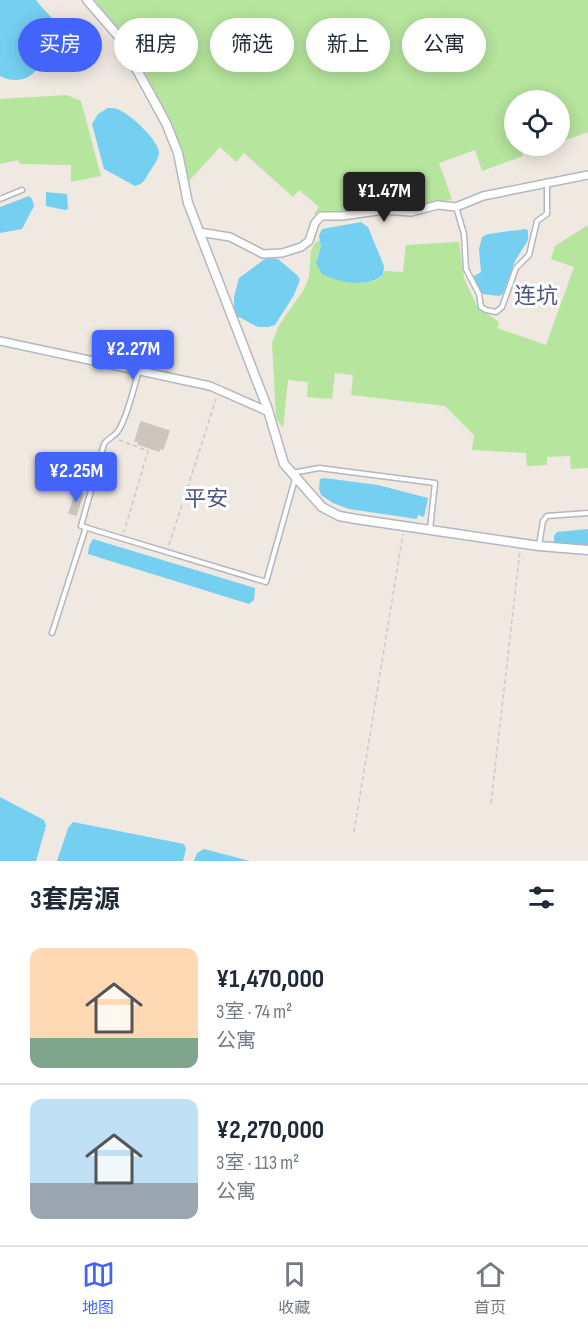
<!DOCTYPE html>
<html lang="zh">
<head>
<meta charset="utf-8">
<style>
  body { margin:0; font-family:"Sofia Sans Condensed","Noto Sans SC",sans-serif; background:#f2f2f3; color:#1f2937; height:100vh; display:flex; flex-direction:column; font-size:22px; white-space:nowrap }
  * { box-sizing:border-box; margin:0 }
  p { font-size:20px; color:#747a83 }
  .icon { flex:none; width:33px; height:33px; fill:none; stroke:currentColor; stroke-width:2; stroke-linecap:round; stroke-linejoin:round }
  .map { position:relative; height:861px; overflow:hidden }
  .details { display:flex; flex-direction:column; background:#fff; flex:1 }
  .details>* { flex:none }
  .banner { position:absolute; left:18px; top:18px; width:552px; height:54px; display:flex; gap:12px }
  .tools { position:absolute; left:504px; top:90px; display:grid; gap:12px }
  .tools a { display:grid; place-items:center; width:66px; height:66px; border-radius:50%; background:#fff; box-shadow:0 3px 15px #0003; font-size:30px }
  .price { position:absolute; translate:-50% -51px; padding:0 14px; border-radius:6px; background:#4264fb; color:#fff; font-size:20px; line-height:39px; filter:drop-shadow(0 2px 3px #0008) }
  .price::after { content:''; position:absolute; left:50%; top:36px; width:18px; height:14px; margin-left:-9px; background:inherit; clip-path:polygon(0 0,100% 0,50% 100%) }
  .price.selected { background:#222; color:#fff }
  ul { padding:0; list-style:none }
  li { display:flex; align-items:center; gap:18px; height:150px; padding:0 30px }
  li+li { border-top:2px solid #e0e1e3 }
  li span { display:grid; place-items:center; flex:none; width:168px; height:120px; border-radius:12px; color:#555 }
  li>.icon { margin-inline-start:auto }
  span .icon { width:72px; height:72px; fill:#fffc; stroke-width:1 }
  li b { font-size:26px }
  h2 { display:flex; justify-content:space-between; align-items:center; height:72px; padding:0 30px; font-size:26px }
  .tag { padding:0 21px; border-radius:27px; background:#fff; box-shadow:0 3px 15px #0003; font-size:21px; line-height:54px }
  .tag.selected { background:#4264fb; color:#fff }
  .menu { display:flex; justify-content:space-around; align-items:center; height:84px; border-top:2px solid #e0e1e3; background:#fff; font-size:16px; color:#747a83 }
  .menu a { display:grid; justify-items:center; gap:3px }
  .menu .selected { color:#4264fb }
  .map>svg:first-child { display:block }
  .green { fill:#b6e59e }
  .water { fill:#75cff0 }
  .building { fill:#cbc7bf; stroke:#cbc5ba; stroke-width:1.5 }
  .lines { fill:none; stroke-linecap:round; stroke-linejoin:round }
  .service-casing { stroke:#b4b7c1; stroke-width:7 }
  .minor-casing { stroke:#b4b7c1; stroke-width:10 }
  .tertiary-casing { stroke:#b4b7c1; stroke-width:11 }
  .path { stroke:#c9c9c9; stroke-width:1.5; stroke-dasharray:4.5 3; stroke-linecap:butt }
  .service { stroke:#fff; stroke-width:4 }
  .minor { stroke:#fff; stroke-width:7 }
  .tertiary { stroke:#fff; stroke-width:8 }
  .labels { text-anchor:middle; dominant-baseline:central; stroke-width:6; stroke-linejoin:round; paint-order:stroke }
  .quarter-label { font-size:22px; fill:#4d5680; stroke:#fff }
</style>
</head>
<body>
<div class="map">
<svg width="588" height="861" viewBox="0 0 588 861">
  <rect width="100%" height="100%" fill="#efe9e1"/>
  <path class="green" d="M95,0H588V132L560,142V100H514V146H520L523,156L482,171L475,150L439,163L452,199L415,209L386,208L314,214L319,207L299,190L293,197L244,153L236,162L220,147L189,181L179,142L139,59Z
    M67,95L81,101L101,176L71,182V165L20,164L18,160L0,164V99Z
    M588,225V468L571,469L570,456L547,457V465L527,466L526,453L472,450L474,435L445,406L351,395L353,375L335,373L332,399L307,397L308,382L288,380L283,428L276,418L272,343L279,325L303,291L309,277L311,251L315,243L320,240L321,246L317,258C340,274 353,292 382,277L385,271L403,272L406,245L459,242L464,278L476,304L479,308L499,322L497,328L546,345L574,267L551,259L555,246Z"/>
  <path class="water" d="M0,0H36C44,12 62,23 61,39C60,50 51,54 44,60C39,65 37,71 31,75C23,82 9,81 0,76Z
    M108,108C109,108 116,108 117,109C129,113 159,140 159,153C158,160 152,168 148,174C145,180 143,184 135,186L104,169L92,124L98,114Z
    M46,192L67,194L68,209L65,210L46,206Z
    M29,196L32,199L34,206L22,229L0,233V207Z
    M361,222L368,227L384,266L383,275C367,288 339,283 322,274L316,263L321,246L319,236L322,229Z
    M526,229L528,231V240L515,261L503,294L499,296L483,294L476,286L474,276L481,272L479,249L482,237L488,234Z
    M266,258L278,259L298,276L300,280L294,295L275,325L268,327H258L237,316L234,307V297L239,278Z
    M324,478L378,485L428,498L424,517L418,515L417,519L349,509L333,503L321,495L319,489L320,479Z
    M588,529V546L554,542V536L557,532Z
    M93,539L255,588L254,600L249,604L88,554L89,546Z
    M0,797L44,820L46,826L36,861H0Z
    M73,822L184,844L186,849L183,861H57L68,828Z
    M204,849L250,861H194L197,853Z"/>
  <path class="building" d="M141,422L169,431L163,449L160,448L159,451L138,444L139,442L135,441Z
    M76,492L83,494L76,515L69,513Z"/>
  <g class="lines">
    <defs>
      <path id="service" d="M0,199L22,190
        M456,207L464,234L466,269L479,294L481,307L486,310L496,312L502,307L516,268L529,255L537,221L547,214V184
        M139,371C134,386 127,419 118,431C114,437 108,438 104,444L81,526L266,582L295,479
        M292,473L319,468L435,483L430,529
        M539,545L543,521L547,516L588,513
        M52,633L86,527"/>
      <path id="minor" d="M199,232L230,237L263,254L282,253L301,247L309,241L315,223L321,216H342L384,210L411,212L438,205L456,207L483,196L588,175
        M0,341L210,386L269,412"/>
      <path id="tertiary" d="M87,0L119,37L166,123L178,153L188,203L267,407L284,464L322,507L339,516L356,519L539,546L588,550"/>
    </defs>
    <use href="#service" class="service-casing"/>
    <use href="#minor" class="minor-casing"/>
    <use href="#tertiary" class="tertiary-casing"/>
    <path class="path" d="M119,440L148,451L124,532
      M169,545L216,399
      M491,803L520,550
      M354,832L403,534"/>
    <use href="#service" class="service"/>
    <use href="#minor" class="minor"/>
    <use href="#tertiary" class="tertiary"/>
  </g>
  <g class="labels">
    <g class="quarter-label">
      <text x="536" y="296">连坑</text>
      <text x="206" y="499">平安</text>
    </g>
  </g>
</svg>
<div class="tools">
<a><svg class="icon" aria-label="locate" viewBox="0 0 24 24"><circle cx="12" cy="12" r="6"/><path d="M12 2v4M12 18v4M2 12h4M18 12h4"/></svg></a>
</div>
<b class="price selected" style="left:384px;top:223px">¥1.47M</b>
<b class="price" style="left:133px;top:381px">¥2.27M</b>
<b class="price" style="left:76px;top:503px">¥2.25M</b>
<div class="banner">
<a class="tag selected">买房</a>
<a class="tag">租房</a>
<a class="tag">筛选</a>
<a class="tag">新上</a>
<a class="tag">公寓</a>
</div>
</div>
<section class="details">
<h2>3套房源<svg class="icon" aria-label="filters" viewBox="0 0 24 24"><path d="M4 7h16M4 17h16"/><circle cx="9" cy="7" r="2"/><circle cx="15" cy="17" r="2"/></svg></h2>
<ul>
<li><span style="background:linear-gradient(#ffd9b3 75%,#7fa58c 0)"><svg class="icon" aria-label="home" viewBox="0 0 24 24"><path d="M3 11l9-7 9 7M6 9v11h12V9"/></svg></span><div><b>¥1,470,000</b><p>3室 · 74 m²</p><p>公寓</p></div></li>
<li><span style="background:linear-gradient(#bfe0f5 70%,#9aa5b1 0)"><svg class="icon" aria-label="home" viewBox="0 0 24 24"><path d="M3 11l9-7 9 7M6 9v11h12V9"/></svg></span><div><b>¥2,270,000</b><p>3室 · 113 m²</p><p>公寓</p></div></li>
</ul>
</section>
<nav class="menu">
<a class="selected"><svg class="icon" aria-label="map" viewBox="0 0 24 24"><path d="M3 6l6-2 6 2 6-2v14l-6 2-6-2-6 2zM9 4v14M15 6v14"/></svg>地图</a>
<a><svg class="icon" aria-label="saved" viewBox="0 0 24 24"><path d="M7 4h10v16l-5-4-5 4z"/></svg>收藏</a>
<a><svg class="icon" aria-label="home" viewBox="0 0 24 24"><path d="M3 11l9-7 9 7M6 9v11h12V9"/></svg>首页</a>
</nav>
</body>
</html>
